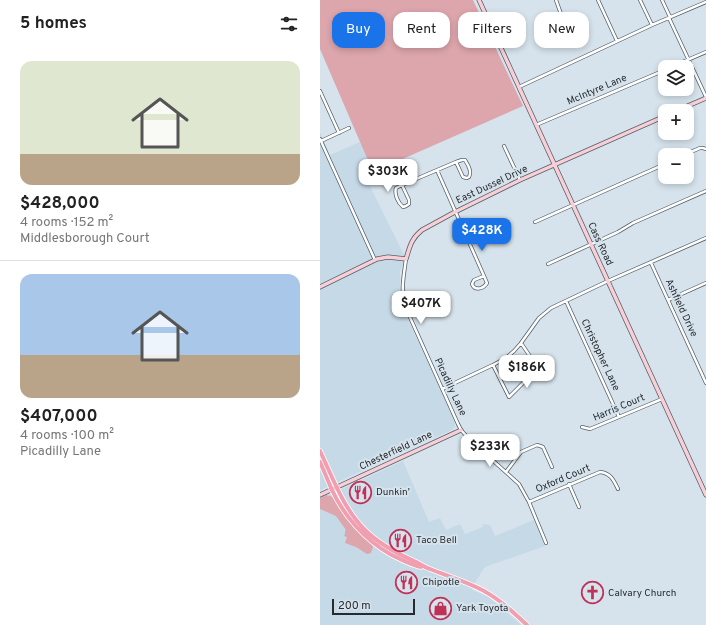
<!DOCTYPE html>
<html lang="en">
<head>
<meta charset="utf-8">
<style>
  body { margin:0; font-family:Overpass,sans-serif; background:#f2f2f2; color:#222; height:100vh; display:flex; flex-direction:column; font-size:15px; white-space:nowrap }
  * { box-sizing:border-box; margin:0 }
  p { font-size:13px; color:#767676 }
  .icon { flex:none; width:22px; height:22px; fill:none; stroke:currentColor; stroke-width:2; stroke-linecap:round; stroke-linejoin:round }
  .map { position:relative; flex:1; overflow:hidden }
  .sheet { display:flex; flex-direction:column; background:#fff; width:320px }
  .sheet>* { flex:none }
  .hud { position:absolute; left:12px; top:12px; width:314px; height:36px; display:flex; gap:8px }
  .tools { position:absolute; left:338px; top:60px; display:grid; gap:8px }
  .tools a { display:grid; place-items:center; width:36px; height:36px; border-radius:8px; background:#fff; box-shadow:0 2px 6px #0003; font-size:20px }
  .scale { position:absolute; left:12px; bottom:10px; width:83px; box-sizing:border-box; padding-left:4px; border:2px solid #262b2f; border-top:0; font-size:11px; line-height:14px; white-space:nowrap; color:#262b2f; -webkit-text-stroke:3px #d6e3ec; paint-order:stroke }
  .price { position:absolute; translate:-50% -34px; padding:0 9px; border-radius:8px; background:#fff; color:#222; font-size:13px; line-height:26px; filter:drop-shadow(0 1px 2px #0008) }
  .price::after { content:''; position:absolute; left:50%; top:24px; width:12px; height:9px; margin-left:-6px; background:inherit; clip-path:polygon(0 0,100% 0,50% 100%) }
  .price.on { background:#1a73e8; color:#fff }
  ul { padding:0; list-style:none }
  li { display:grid; align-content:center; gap:8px; height:212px; padding:0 20px }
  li+li { border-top:1px solid #e0e0e0 }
  li span { display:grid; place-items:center; height:124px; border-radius:12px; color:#555 }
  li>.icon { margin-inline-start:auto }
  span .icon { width:72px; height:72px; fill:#fffc; stroke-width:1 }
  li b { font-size:17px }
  h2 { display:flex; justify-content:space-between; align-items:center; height:48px; padding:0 20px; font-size:17px }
  .tag { padding:0 14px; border-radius:12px; background:#fff; box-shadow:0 2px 6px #0003; font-size:14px; line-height:36px }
  .tag.on { background:#1a73e8; color:#fff }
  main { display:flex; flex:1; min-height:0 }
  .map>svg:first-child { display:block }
  .built { fill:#c6d9e7 }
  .green { fill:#dda5ac }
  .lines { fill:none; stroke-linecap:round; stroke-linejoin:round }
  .street-casing { stroke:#556068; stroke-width:4 }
  .secondary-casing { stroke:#556068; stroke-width:5 }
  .primary-casing { stroke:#fff; stroke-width:5.5 }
  .street { stroke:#fff; stroke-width:2.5 }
  .secondary { stroke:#f8cfd7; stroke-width:3.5 }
  .primary { stroke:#f09eb0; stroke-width:4 }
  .labels { text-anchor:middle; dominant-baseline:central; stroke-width:4; stroke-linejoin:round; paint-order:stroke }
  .street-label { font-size:10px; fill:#262b2f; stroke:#d6e3ec }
  .poi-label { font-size:10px; fill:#262b2f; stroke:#d6e3ec; text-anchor:start }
</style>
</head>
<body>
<main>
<section class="sheet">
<h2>5 homes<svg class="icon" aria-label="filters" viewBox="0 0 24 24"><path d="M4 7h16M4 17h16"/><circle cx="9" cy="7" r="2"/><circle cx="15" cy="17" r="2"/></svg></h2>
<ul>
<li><span style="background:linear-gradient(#dfe7d0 75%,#b9a48a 0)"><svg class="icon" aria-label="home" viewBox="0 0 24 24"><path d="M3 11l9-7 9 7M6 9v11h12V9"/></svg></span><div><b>$428,000</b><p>4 rooms · 152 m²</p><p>Middlesborough Court</p></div></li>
<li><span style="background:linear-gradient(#a9c7e8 65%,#b9a48a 0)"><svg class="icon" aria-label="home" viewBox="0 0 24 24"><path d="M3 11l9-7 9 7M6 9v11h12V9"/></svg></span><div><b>$407,000</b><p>4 rooms · 100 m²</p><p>Picadilly Lane</p></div></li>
</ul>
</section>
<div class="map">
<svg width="386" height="625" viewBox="0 0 386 625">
  <rect width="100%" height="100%" fill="#d6e3ec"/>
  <path class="built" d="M0,132L10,155L40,142L53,172L45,176L86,259L80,271V298L87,317L135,421V426L132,430L0,490Z
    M83,461L109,522L120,518L126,530L140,524L145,534L163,527V524L170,525L175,536L214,520L225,546L165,567L156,581L152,590L167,596L178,605L201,625H0V500L26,487Z"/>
  <path class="green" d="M0,0H153L203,106L53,172L0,49Z
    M6,495L11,496L16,501L52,545L53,547L51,553L47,554L36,547L25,543L27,537L24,536L25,534V531L26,530L16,516L0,509V498Z"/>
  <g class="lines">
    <defs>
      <path id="street" d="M236,0L241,14V19
        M278,0L297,41
        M320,0L332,25
        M342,0L350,17
        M349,18L386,97
        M351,67L386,52
        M199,87L332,25L386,2
        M0,91L19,133
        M216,125L345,70
        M0,139L55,260
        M1,141L29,128
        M184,146L200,180
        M364,155L380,148H383L386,149
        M142,160H145C148,165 152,171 149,177L147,178L143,177L136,162Z
        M117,170L164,276L167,283C164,288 155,292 152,284L154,280L164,276
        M82,185L136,162
        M82,185L89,200V204L86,206L83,207C78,203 74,194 76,188Z
        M215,222L345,164
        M86,259C84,274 81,288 84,304L138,424L141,430L151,441L199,484L209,502L226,543
        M331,263L386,383
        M228,264L298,232L313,223L386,191
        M348,300L386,283
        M246,301L299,417
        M173,365L189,397L205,381L218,374L219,371L218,368L201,343
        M122,389L173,365L186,358L194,351L201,343L219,318L231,308L288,281L386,238
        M262,427L270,429L342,399
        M186,472L201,452L217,445L223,447L232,467
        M249,484L259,507
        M209,502L280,472C291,473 294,481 298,489"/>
      <path id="secondary" d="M159,0L386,495
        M356,111L386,98
        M0,287L57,259L68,257L86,259C90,246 91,239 102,230L135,212L200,180L345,116
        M0,495L141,430"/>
      <path id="primary" d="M0,451C13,478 23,508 45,530C59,544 76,553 94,561C99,563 104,567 110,569C125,575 141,580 156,587C176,596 191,610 207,625
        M0,462C4,471 8,481 12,490C24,516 45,540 70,554C80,559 90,565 101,567"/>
    </defs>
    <use href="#street" class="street-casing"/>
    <use href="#secondary" class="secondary-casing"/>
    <use href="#primary" class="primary-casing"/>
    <use href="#street" class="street"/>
    <use href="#secondary" class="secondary"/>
    <use href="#primary" class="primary"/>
  </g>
  <defs>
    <symbol id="restaurant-ring" viewBox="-11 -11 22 22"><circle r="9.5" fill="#d6e3ec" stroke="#c03057" stroke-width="1.5"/><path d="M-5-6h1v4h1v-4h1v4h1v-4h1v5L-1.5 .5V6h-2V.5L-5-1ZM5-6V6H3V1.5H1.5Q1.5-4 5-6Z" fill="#c03057"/></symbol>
    <symbol id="church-ring" viewBox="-11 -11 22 22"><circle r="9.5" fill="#d6e3ec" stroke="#c03057" stroke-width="1.5"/><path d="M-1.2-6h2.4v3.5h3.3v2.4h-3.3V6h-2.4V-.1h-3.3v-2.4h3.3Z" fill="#c03057"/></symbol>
    <symbol id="shop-ring" viewBox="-11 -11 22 22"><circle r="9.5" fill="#d6e3ec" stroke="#c03057" stroke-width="1.5"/><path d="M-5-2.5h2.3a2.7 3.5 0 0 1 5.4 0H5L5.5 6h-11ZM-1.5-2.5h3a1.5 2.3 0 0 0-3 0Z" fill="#c03057"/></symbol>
  </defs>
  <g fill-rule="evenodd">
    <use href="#restaurant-ring" x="28" y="480" width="25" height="25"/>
    <use href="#restaurant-ring" x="68" y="528" width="25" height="25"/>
    <use href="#restaurant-ring" x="74" y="570" width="25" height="25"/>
    <use href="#church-ring" x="260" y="580" width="25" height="25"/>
    <use href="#shop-ring" x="108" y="596" width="25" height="25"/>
  </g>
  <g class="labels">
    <g class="street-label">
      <text transform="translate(277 90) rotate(-23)">McIntyre Lane</text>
      <text transform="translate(172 185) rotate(-25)">East Dussel Drive</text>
      <text transform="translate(280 244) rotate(65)">Cass Road</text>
      <text transform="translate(361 308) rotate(65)">Ashfield Drive</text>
      <text transform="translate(280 355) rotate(65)">Christopher Lane</text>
      <text transform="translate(130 387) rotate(65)">Picadilly Lane</text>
      <text transform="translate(299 408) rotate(-23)">Harris Court</text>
      <text transform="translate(76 451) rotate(-25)">Chesterfield Lane</text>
      <text transform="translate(243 479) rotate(-23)">Oxford Court</text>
    </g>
    <g class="poi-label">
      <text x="56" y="492">Dunkin'</text>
      <text x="96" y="540">Taco Bell</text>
      <text x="102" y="582">Chipotle</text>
      <text x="288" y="593">Calvary Church</text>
      <text x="136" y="608">Yark Toyota</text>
    </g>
  </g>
</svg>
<div class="tools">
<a><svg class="icon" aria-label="layers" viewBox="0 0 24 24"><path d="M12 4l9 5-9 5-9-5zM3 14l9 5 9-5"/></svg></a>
<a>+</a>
<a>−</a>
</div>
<div class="scale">200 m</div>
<b class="price" style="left:68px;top:193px">$303K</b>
<b class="price on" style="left:162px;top:252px">$428K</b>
<b class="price" style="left:101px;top:325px">$407K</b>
<b class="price" style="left:207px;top:389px">$186K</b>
<b class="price" style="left:170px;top:468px">$233K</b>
<div class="hud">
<a class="tag on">Buy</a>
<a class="tag">Rent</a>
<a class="tag">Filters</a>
<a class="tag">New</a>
</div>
</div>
</main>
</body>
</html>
